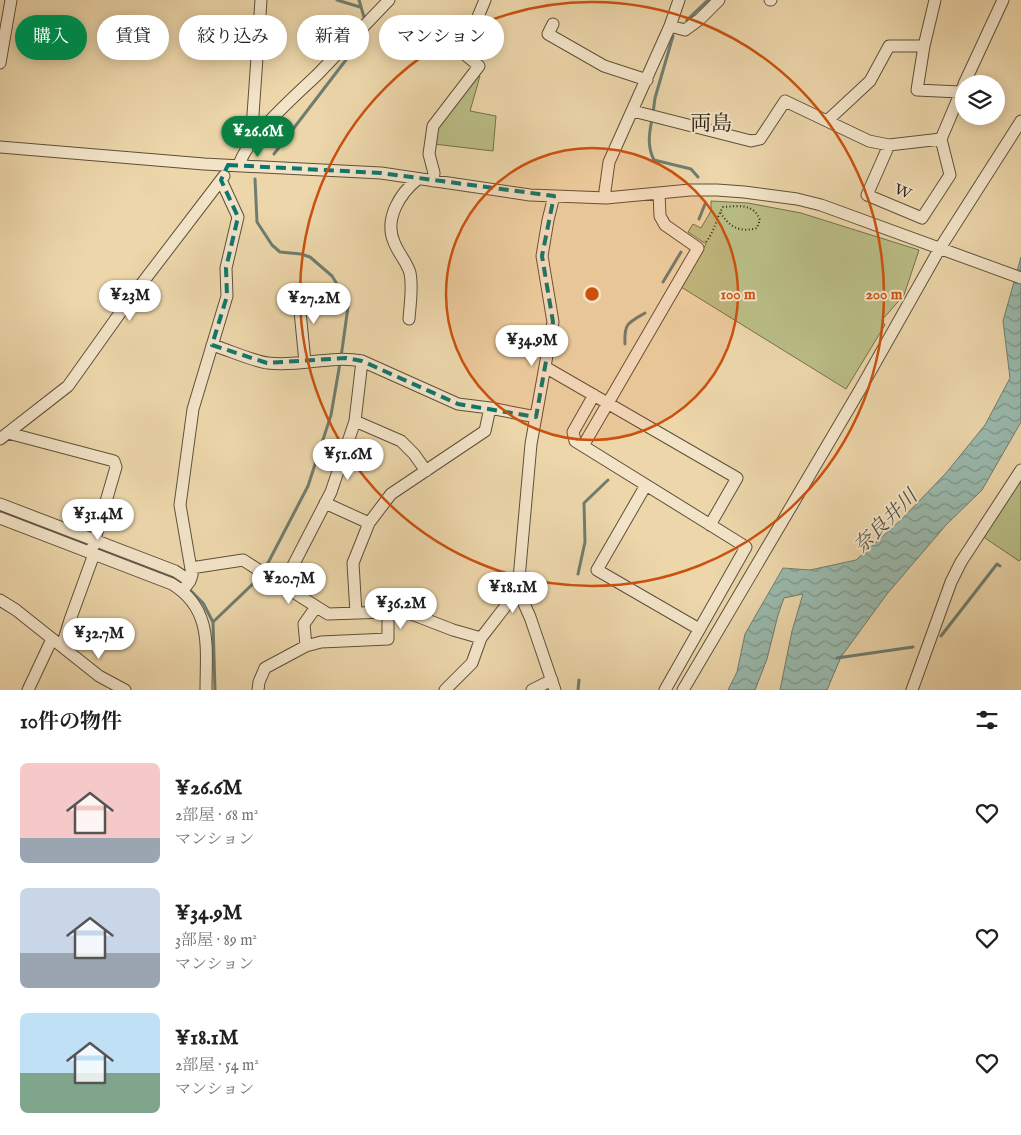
<!DOCTYPE html>
<html lang="ja">
<head>
<meta charset="utf-8">
<style>
  body { margin:0; font-family:"IM FELL English","Noto Serif JP",serif; background:#f6f6f6; color:#202124; height:100vh; display:flex; flex-direction:column; font-size:19px; white-space:nowrap }
  * { box-sizing:border-box; margin:0 }
  p { font-size:16px; color:#757577 }
  .icon { flex:none; width:28px; height:28px; fill:none; stroke:currentColor; stroke-width:2; stroke-linecap:round; stroke-linejoin:round }
  .map { position:relative; height:690px; overflow:hidden }
  .drawer { display:flex; flex-direction:column; background:#fff; flex:1 }
  .drawer>* { flex:none }
  .top-card { position:absolute; left:15px; top:15px; width:500px; height:45px; display:flex; gap:10px }
  .buttons { position:absolute; left:955px; top:75px; display:grid; gap:10px }
  .buttons a { display:grid; place-items:center; width:50px; height:50px; border-radius:50%; background:#fff; box-shadow:0 2px 12px #0003; font-size:25px }
  .price { position:absolute; translate:-50% -42px; padding:0 11px; border-radius:18px; background:#fff; color:#222; font-size:16px; line-height:32px; filter:drop-shadow(0 1px 2px #0008) }
  .price::after { content:''; position:absolute; left:50%; top:30px; width:15px; height:11px; margin-left:-8px; background:inherit; clip-path:polygon(0 0,100% 0,50% 100%) }
  .price.current { background:#0b8043; color:#fff }
  ul { padding:0; list-style:none }
  li { display:flex; align-items:center; gap:15px; height:125px; padding:0 20px }
  li span { display:grid; place-items:center; flex:none; width:140px; height:100px; border-radius:8px; color:#555 }
  li>.icon { margin-inline-start:auto }
  span .icon { width:60px; height:60px; fill:#fffc; stroke-width:1 }
  li b { font-size:21px }
  h2 { display:flex; justify-content:space-between; align-items:center; height:60px; padding:0 20px; font-size:21px }
  .chip { padding:0 18px; border-radius:22px; background:#fff; box-shadow:0 2px 12px #0003; font-size:18px; line-height:45px }
  .chip.current { background:#0b8043; color:#fff }
  .map>svg:first-child { display:block }
  .green { fill:#babd86; stroke:#74704e }
  .water { fill:url(#water-waves); stroke:#6e7d70 }
  .lines { fill:none; stroke-linecap:round; stroke-linejoin:round }
  .stream { stroke:#6e7d70; stroke-width:3 }
  .minor-casing { stroke:#5d503b; stroke-width:13 }
  .path { stroke:#2d2316; stroke-width:2; stroke-dasharray:1 2.5; stroke-linecap:butt }
  .minor { stroke:#f3e4c8; stroke-width:11 }
  .marked { fill:none; stroke:#0f766e; stroke-width:4; stroke-dasharray:10 6; stroke-linejoin:round }
  .ring { fill:none; stroke:#cc510e; stroke-width:2.5 }
  .labels { text-anchor:middle; dominant-baseline:central; stroke-width:4; stroke-linejoin:round; paint-order:stroke }
  .street-label { font-size:19px; fill:#2d2316; stroke:#f3e4c8 }
  .water-label { font-size:20px; font-style:italic; fill:#4d5043; stroke:#f3e4c8 }
  .quarter-label { font-size:21px; fill:#2d2316; stroke:#f3e4c8 }
  .centre { fill:#cc510e; stroke:#f3e4c8; stroke-width:2.5 }
  .ring-label { font-size:15px; text-anchor:middle; font-weight:bold; fill:#cc510e; stroke:#f3e4c8; stroke-width:4; stroke-linejoin:round; paint-order:stroke }
</style>
</head>
<body>
<div class="map">
<svg width="1021" height="690" viewBox="0 0 1021 690">
  <defs>
    <pattern id="water-waves" width="16" height="10" patternUnits="userSpaceOnUse" patternTransform="scale(1.25)"><rect width="16" height="10" fill="#99b9ac"/><path d="M0 5q4-4 8 0t8 0" fill="none" stroke="#7d968b"/></pattern>
  </defs>
  <rect width="100%" height="100%" fill="#ecd6aa"/>
  <filter id="stains"><feTurbulence type="fractalNoise" baseFrequency=".004" numOctaves="4"/><feColorMatrix values="0 0 0 0 .2 0 0 0 0 .09 0 0 0 0 .02 0 0 0 .5 -.17"/></filter>
  <radialGradient id="worn" r=".72"><stop offset=".6" stop-color="#630" stop-opacity="0"/><stop offset="1" stop-color="#630" stop-opacity=".3"/></radialGradient>
  <path class="green" d="M477,75L480,76L470,111L496,116L493,151L434,144L437,126Z
    M711,201L748,203L801,213L919,250L904,295L882,320L885,325L846,389L681,287L706,244L688,232L693,224L701,228L711,211Z
    M1021,476V559L1019,561L982,536Z"/>
  <path class="water" d="M1021,257V422L982,490L946,525L887,594L841,657L827,690H780L792,631L803,594L784,598L778,615L767,659L755,690H728L737,672L745,634L783,568L810,570L856,560L901,520L946,473L985,425L1010,378L1003,321Z"/>
  <g class="lines">
    <path class="stream" d="M337,0L360,7
      M359,0L364,17
      M687,20L708,0
      M653,113L655,98L673,36
      M652,119C649,134 647,146 654,160L691,169L698,177
      M274,154L365,35
      M255,179L257,222L272,245L280,252L301,254L310,257L332,276L342,292L348,307L341,357
      M699,219L705,204
      M663,282L681,252
      M625,344C624,323 628,323 645,313
      M0,511L90,546
      M96,548L177,579
      M578,574L585,542L584,503L608,480
      M187,587L203,603L213,622L215,690
      M213,622L258,579L269,561L308,486L331,415L340,363
      M941,636L997,564L1000,566
      M837,658L913,647
      M578,690L579,680"/>
    <defs>
      <path id="minor" d="M770,0H771
        M935,0L924,46L917,90L960,92
        M553,24L548,34L604,66L647,80
        M670,26L685,30L700,19L719,0
        M0,63L11,0
        M964,84L1003,0
        M633,111L751,141L760,139L785,101L869,141L889,145L941,139
        M827,121L870,81L889,46H924
        M255,139L252,129L261,0
        M941,139L963,87
        M889,145L867,195L922,218L950,175L941,139
        M0,147L204,164L381,173L530,195L606,198L690,190H717L744,192L797,199L821,205L1021,278
        M239,165C247,138 295,96 317,75C341,50 365,25 389,0
        M433,181L434,173L429,154L433,126L479,66L463,53L485,0
        M554,196L548,220L542,256L553,322L531,444L518,590L530,617L555,690
        M606,198L605,191L609,162L670,26L679,0
        M298,291L305,362
        M409,319C410,304 413,287 410,273C407,262 398,253 394,242C384,219 400,193 418,179
        M212,345C229,350 252,361 268,363C300,367 331,355 362,361L458,404L490,408L536,417
        M545,367L737,478L710,525
        M594,395L573,432L575,441L746,547L665,690
        M355,421L401,441L414,454L426,471
        M8,433L114,461L116,467L91,553
        M0,439L68,386L130,299L224,176
        M583,446L698,248L665,225L660,216L659,193
        M646,485L597,570L699,629
        M325,503L369,523
        M0,504L175,571L190,581
        M0,518L172,584C213,609 206,648 206,690
        M191,568L243,560L328,614L388,612
        M283,585L331,492L355,421L362,361
        M183,590L190,581L192,575L180,505L193,409L227,296L226,268L238,217L221,180
        M0,600L16,610L99,676L125,690
        M356,613L353,563L369,523L391,494L485,431L490,408
        M62,646L70,620L94,554
        M306,646L304,624L316,607
        M28,690L52,639
        M258,690L259,682L265,668L306,646L321,642L388,639V612L409,613L453,630L481,638L518,590
        M445,690L472,663L481,638
        M532,690L552,680
        M683,690L861,388L940,248L1021,121
        M912,690L951,582L961,562L1021,470"/>
    </defs>
    <use href="#minor" class="minor-casing"/>
    <path class="path" d="M706,242C715,231 716,218 723,207C739,206 753,203 760,220L757,228C740,233 729,227 720,212"/>
    <use href="#minor" class="minor"/>
  </g>
  <path class="marked" d="M228,165L381,173L554,196L542,256L553,322L536,417L458,404L362,361L346,358L267,363L212,345L227,296L226,268L238,217L221,180Z"/>
  <circle cx="592" cy="294" r="146" fill="#cc510e" fill-opacity=".12"/>
  <g class="ring">
    <circle cx="592" cy="294" r="146"/>
    <circle cx="592" cy="294" r="292"/>
  </g>
  <g class="labels">
    <g class="street-label">
      <text transform="translate(903 191) rotate(23)">ｗ</text>
    </g>
    <g class="water-label">
      <text transform="translate(886 522) rotate(-45)">奈良井川</text>
    </g>
    <g class="quarter-label">
      <text x="711" y="124">両島</text>
    </g>
  </g>
  <circle cx="592" cy="294" r="8" class="centre"/>
  <g class="ring-label">
    <text x="738" y="299">100 m</text>
    <text x="884" y="299">200 m</text>
  </g>
  <rect width="100%" height="100%" filter="url(#stains)"/>
  <rect width="100%" height="100%" fill="url(#worn)"/>
</svg>
<div class="buttons">
<a><svg class="icon" aria-label="layers" viewBox="0 0 24 24"><path d="M12 4l9 5-9 5-9-5zM3 14l9 5 9-5"/></svg></a>
</div>
<b class="price current" style="left:258px;top:158px">¥26.6M</b>
<b class="price" style="left:130px;top:322px">¥23M</b>
<b class="price" style="left:314px;top:325px">¥27.2M</b>
<b class="price" style="left:532px;top:367px">¥34.9M</b>
<b class="price" style="left:348px;top:481px">¥51.6M</b>
<b class="price" style="left:98px;top:541px">¥31.4M</b>
<b class="price" style="left:289px;top:605px">¥20.7M</b>
<b class="price" style="left:513px;top:614px">¥18.1M</b>
<b class="price" style="left:401px;top:630px">¥36.2M</b>
<b class="price" style="left:99px;top:660px">¥32.7M</b>
<div class="top-card">
<a class="chip current">購入</a>
<a class="chip">賃貸</a>
<a class="chip">絞り込み</a>
<a class="chip">新着</a>
<a class="chip">マンション</a>
</div>
</div>
<section class="drawer">
<h2>10件の物件<svg class="icon" aria-label="filters" viewBox="0 0 24 24"><path d="M4 7h16M4 17h16"/><circle cx="9" cy="7" r="2"/><circle cx="15" cy="17" r="2"/></svg></h2>
<ul>
<li><span style="background:linear-gradient(#f6c9c9 75%,#9aa5b1 0)"><svg class="icon" aria-label="home" viewBox="0 0 24 24"><path d="M3 11l9-7 9 7M6 9v11h12V9"/></svg></span><div><b>¥26.6M</b><p>2部屋 · 68 m²</p><p>マンション</p></div><svg class="icon" aria-label="heart" viewBox="0 0 24 24"><path d="M12 20l-8-8c-3-5 5-10 8-4 3-6 11-1 8 4z"/></svg></li>
<li><span style="background:linear-gradient(#c9d6e8 65%,#9aa5b1 0)"><svg class="icon" aria-label="home" viewBox="0 0 24 24"><path d="M3 11l9-7 9 7M6 9v11h12V9"/></svg></span><div><b>¥34.9M</b><p>3部屋 · 89 m²</p><p>マンション</p></div><svg class="icon" aria-label="heart" viewBox="0 0 24 24"><path d="M12 20l-8-8c-3-5 5-10 8-4 3-6 11-1 8 4z"/></svg></li>
<li><span style="background:linear-gradient(#bfe0f5 60%,#7fa58c 0)"><svg class="icon" aria-label="home" viewBox="0 0 24 24"><path d="M3 11l9-7 9 7M6 9v11h12V9"/></svg></span><div><b>¥18.1M</b><p>2部屋 · 54 m²</p><p>マンション</p></div><svg class="icon" aria-label="heart" viewBox="0 0 24 24"><path d="M12 20l-8-8c-3-5 5-10 8-4 3-6 11-1 8 4z"/></svg></li>
</ul>
</section>
</body>
</html>
